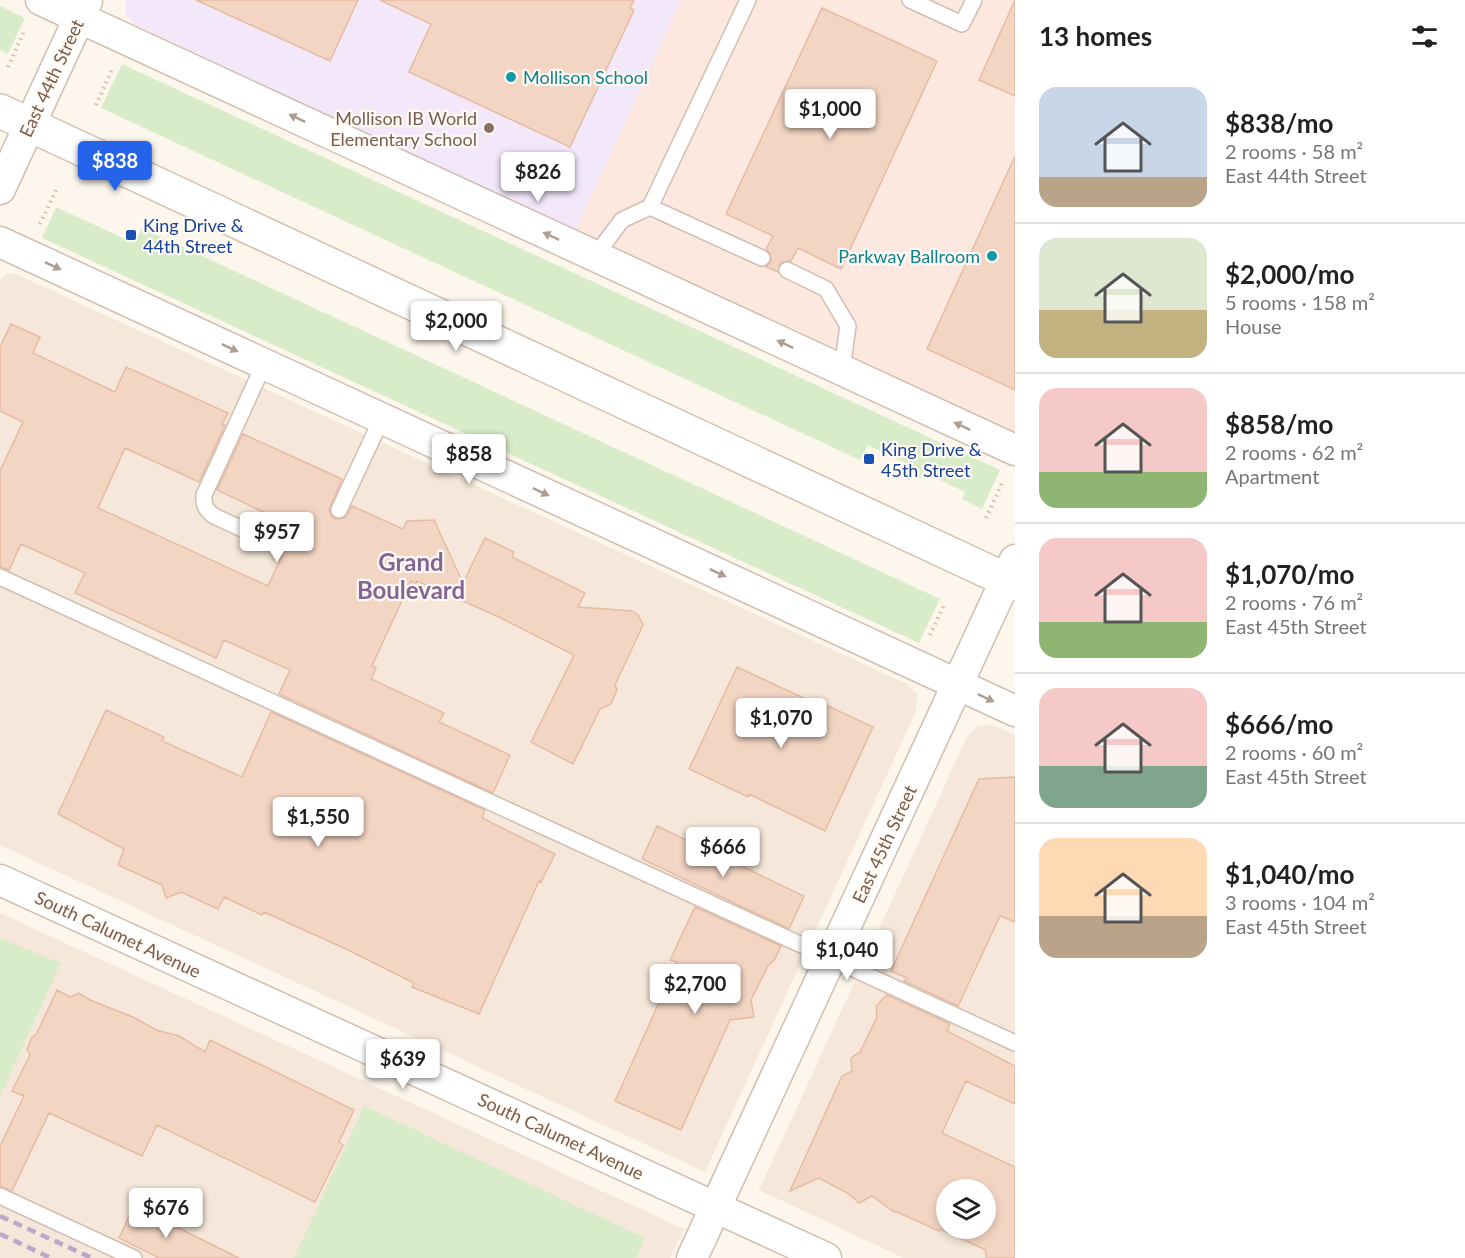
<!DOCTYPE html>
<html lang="en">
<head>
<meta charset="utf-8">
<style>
  body { margin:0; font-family:Lato,sans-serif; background:#f6f6f6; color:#222; height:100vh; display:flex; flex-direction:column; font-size:22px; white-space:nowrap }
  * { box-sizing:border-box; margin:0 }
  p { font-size:20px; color:#767676 }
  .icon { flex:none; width:33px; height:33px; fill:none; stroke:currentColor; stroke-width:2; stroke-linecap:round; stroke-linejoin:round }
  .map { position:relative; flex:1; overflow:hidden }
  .side { display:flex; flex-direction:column; background:#fff; width:450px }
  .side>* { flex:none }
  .tools { position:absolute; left:936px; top:1179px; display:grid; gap:12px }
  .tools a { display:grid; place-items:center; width:60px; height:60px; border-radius:50%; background:#fff; box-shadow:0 3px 9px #0003; font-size:30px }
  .price { position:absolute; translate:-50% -51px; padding:0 14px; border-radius:6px; background:#fff; color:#222; font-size:20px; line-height:39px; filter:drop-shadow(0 2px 3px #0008) }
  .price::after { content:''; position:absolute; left:50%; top:36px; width:18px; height:14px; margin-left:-9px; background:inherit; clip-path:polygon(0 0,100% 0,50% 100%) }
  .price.active { background:#2563eb; color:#fff }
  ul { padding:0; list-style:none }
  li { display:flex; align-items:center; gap:18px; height:150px; padding:0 24px }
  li+li { border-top:2px solid #e0e0e0 }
  li span { display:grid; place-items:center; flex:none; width:168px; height:120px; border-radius:18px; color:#555 }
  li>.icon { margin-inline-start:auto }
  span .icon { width:72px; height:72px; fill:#fffc; stroke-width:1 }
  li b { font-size:26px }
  h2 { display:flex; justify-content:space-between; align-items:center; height:72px; padding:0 24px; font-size:26px }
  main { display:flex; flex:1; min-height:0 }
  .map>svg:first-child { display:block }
  .residential { fill:#f5e8da; fill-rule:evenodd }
  .commercial { fill:#fde8e0 }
  .education { fill:#f3e8fa }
  .green { fill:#d8ecc9 }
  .building { fill:#f3d5c3; stroke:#e6bba3; stroke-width:1.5; fill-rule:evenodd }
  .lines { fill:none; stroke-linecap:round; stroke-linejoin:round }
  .lane-casing { stroke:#d1beb0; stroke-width:18 }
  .street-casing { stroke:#d1beb0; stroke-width:33 }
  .secondary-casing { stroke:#d6c0b0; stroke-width:36 }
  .path { stroke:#d9b8a5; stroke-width:4; stroke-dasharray:1.5 4.5; stroke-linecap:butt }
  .lane { stroke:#fff; stroke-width:15 }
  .street { stroke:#fff; stroke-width:30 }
  .secondary { stroke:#fff; stroke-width:33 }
  .rail { stroke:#b9a8c9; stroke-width:4.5; stroke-dasharray:9 6; stroke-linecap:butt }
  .oneway { fill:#af9d94 }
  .culture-dot { fill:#0f9aa8; stroke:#fffaf3; stroke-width:2 }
  .education-dot { fill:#8d6e63; stroke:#fffaf3; stroke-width:2 }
  .transit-dot { fill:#1a4fb4; stroke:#fffaf3; stroke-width:2 }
  .labels { text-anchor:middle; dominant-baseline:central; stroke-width:4.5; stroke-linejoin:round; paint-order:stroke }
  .culture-label { font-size:18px; fill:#0d838f; stroke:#fffaf3; text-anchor:start }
  .street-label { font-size:18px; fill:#7a5c4d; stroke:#fffaf3 }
  .education-label { font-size:18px; fill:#785e54; stroke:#fffaf3; text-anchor:end }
  .transit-label { font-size:18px; fill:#164399; stroke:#fffaf3; text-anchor:start }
  .district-label { font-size:24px; font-weight:bold; fill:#846695; stroke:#fffaf3 }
</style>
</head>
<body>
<main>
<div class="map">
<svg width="1015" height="1258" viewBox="0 0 1015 1258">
  <rect width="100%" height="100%" fill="#fdf6ec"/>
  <path class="residential" d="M6,274H16L907,684L917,694L916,711L705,1172L0,845V280Z
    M993,725L1015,736V1258H904L759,1190L968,735L978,726ZM946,1190H986V1228H946Z
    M0,913L684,1229L670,1258H0Z"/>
  <path class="commercial" d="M681,0H1015V432L575,232Z"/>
  <path class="education" d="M126,0H681L575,232L134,24L126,15Z"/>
  <path class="green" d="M0,6L25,18L8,54L0,50Z
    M122,64L1000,470L982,509L962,499L965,492L924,472L920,479L901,471L905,463L868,445L860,460L101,108Z
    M56,207L134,243L142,228L940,599L919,643L42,238Z
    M0,938L61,963L0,1096Z
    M364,1106L645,1238L636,1258H294Z"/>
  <path class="building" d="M196,0H358L330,61Z
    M380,0H634L630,8L634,10L570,147L409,72L431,24Z
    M1015,0V96L979,80Z
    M822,8L937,61L841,269L798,248L791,261L781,262L778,272L766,267L771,261L770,253L766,249L773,236L726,214Z
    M1015,156V390L927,349Z
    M11,324L40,337L33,353L115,392L126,367L228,413L222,424L225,425L199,482L125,448L98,508L268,586L295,527L217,490L243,434L342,479L329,510L331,515L335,519L345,518L352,506L403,529L407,521L434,520L463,583L485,538L514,552L512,557L585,593L578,607L632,611L638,615L643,625L615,685L617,690L611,704L600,709L573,764L531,742L574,655L497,616L417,581L416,584L411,581L372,666L376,668L371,679L444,713L439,722L510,755L493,793L279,694L290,670L224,640L216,658L75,593L85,573L21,544L9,570L0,567V471L23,422L0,411V347Z
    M737,667L812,702L813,699L873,727L825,831L749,794L748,797L689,769Z
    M106,710L164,737L162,741L242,777L271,712L485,810L482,818L555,854L541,882L539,881L479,1014L412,987L414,983L346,949L264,912L262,915L224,897L218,909L181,892L166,898L162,885L118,865L124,849L58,814Z
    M1015,777V922L1000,916L958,1006L904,981L907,978L891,971L979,779Z
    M657,826L804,896L789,929L642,859Z
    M695,907L781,946L775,959L768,966L751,1000L754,1017L730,1020L681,1130L615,1101L677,962L670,960Z
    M57,990L70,997L79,993L90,1000L133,1017L156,1030L179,1036L205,1052L210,1040L354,1110L339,1142L343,1145L315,1202L157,1125L142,1156L49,1113L12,1191L0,1186V1146L24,1096L12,1091L30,1055L27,1049L32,1037L36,1035Z
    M887,995L950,1024L947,1031L1015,1066V1104L966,1081L942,1133L1015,1167V1258H986V1250L940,1229L939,1231L897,1212H894L872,1196L859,1203L849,1194L819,1178L790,1191L842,1076L852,1071L851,1058L860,1052L877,1017L876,1006ZM946,1190H986V1228H946Z
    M134,1206L239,1258H159L119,1238Z"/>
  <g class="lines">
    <defs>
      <path id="lane" d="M910,0L962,24L974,0
        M650,207L748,0
        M595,256L622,220L650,207L762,258
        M787,270L826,289L848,326L842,370
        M264,364L204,495C203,505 206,510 214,516L266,540
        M339,510L382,418
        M0,577L1015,1043
        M0,1196L134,1258"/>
      <path id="street" d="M41,0L1015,450
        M0,189L87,1
        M0,242L1015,711
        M0,880L826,1258
        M692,1258L1015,560"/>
      <path id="secondary" d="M0,111L1015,584"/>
    </defs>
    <use href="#lane" class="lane-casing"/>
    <use href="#street" class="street-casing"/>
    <use href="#secondary" class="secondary-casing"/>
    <path class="path" d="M8,67L25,29
      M96,105L112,70
      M40,224L56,190
      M986,518L1003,481
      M930,635L945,603"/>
    <use href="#lane" class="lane"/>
    <use href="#street" class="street"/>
    <use href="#secondary" class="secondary"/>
    <path class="rail" d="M0,1216L92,1258
      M0,1234L51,1258"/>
  </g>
  <defs><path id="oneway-solid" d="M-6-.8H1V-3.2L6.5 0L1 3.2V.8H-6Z" transform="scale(1.5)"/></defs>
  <g class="oneway">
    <use href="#oneway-solid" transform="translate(297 118) rotate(-155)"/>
    <use href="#oneway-solid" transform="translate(551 236) rotate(-155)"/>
    <use href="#oneway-solid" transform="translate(53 266) rotate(25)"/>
    <use href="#oneway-solid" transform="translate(785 344) rotate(-155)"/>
    <use href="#oneway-solid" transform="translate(230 348) rotate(25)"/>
    <use href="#oneway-solid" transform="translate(962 426) rotate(-155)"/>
    <use href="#oneway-solid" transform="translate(541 492) rotate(25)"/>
    <use href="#oneway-solid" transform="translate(718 573) rotate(25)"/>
    <use href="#oneway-solid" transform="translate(986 698) rotate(25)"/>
  </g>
  <g class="culture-dot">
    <circle cx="511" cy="77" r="6"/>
    <circle cx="992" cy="256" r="6"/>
  </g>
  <circle class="education-dot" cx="489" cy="128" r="6"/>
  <g class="transit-dot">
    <rect x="125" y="229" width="12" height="12" rx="3"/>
    <rect x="863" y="453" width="12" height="12" rx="3"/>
  </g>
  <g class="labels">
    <g class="culture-label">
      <text x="523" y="77">Mollison School</text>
      <text x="980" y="256" text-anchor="end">Parkway Ballroom</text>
    </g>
    <g class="street-label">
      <text transform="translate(51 78) rotate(-65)">East 44th Street</text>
      <text transform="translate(884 844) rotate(-65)">East 45th Street</text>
      <text transform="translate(118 934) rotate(25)">South Calumet Avenue</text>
      <text transform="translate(561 1136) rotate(25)">South Calumet Avenue</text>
    </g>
    <g class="education-label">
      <text x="477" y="118">Mollison IB World<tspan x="477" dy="21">Elementary School</tspan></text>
    </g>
    <g class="transit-label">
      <text x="143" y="225">King Drive &amp;<tspan x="143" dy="21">44th Street</tspan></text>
      <text x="881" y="449">King Drive &amp;<tspan x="881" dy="21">45th Street</tspan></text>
    </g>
    <g class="district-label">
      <text x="411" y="561">Grand<tspan x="411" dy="28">Boulevard</tspan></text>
    </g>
  </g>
</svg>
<div class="tools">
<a><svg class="icon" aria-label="layers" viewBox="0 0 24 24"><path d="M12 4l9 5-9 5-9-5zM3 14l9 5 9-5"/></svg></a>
</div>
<b class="price" style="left:830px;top:140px">$1,000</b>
<b class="price active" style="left:115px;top:192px">$838</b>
<b class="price" style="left:538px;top:203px">$826</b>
<b class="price" style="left:456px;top:352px">$2,000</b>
<b class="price" style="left:469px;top:485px">$858</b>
<b class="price" style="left:277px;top:563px">$957</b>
<b class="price" style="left:781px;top:749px">$1,070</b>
<b class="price" style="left:318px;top:848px">$1,550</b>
<b class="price" style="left:723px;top:878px">$666</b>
<b class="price" style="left:847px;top:981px">$1,040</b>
<b class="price" style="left:695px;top:1015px">$2,700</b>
<b class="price" style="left:403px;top:1090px">$639</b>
<b class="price" style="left:166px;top:1239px">$676</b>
</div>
<section class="side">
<h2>13 homes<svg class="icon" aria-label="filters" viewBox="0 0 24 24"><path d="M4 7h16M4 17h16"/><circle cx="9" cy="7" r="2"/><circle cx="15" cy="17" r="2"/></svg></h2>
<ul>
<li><span style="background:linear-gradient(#c9d6e8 75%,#b9a48a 0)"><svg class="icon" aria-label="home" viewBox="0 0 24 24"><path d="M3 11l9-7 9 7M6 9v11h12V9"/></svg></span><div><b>$838/mo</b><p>2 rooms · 58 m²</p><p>East 44th Street</p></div></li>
<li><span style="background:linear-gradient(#dfe7d0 60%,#c2b280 0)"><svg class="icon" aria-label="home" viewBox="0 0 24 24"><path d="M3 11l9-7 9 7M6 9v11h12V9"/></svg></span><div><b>$2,000/mo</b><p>5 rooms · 158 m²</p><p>House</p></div></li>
<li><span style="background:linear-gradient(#f6c9c9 70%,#8fb573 0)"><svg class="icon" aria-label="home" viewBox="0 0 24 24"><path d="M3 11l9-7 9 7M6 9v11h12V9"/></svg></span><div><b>$858/mo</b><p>2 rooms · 62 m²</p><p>Apartment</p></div></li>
<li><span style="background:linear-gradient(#f6c9c9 70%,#8fb573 0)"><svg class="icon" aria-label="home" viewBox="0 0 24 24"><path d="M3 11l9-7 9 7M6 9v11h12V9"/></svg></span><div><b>$1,070/mo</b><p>2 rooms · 76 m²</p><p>East 45th Street</p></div></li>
<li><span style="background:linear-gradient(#f6c9c9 65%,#7fa58c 0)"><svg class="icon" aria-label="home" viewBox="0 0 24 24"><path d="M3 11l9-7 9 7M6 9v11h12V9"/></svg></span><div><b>$666/mo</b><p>2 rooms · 60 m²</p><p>East 45th Street</p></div></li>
<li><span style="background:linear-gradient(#ffd9b3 65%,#b9a48a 0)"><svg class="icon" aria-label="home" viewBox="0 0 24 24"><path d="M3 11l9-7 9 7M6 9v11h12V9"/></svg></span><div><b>$1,040/mo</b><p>3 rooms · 104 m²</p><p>East 45th Street</p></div></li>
</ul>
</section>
</main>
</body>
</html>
